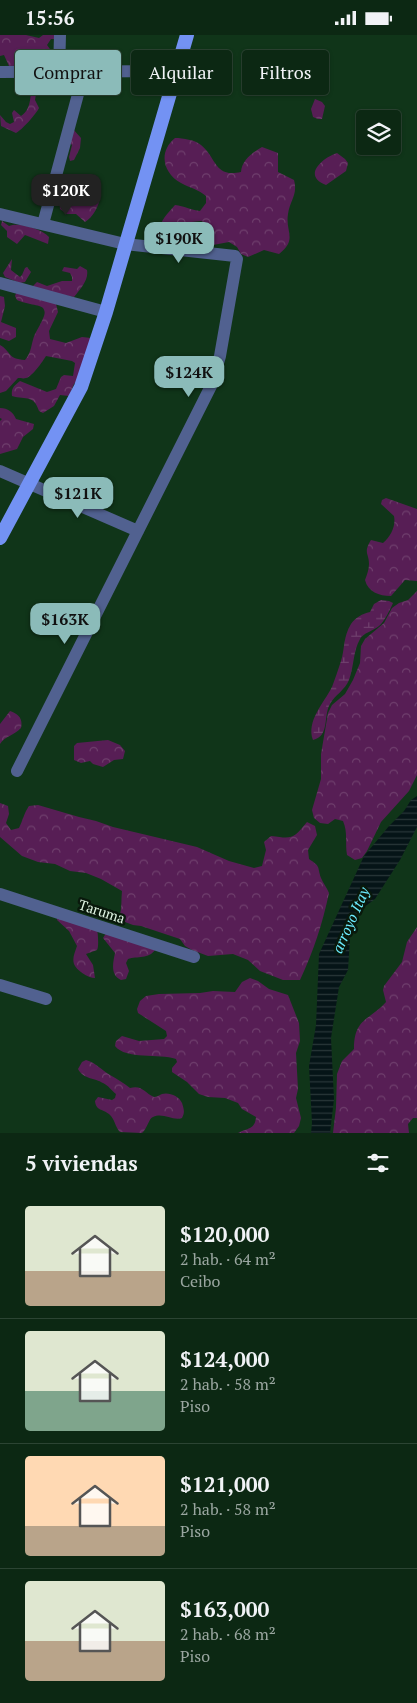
<!DOCTYPE html>
<html lang="es">
<head>
<meta charset="utf-8">
<style>
  body { margin:0; font-family:"PT Serif",serif; background:#1a3421; color:#f1f3f6; height:100vh; display:flex; flex-direction:column; font-size:19px; white-space:nowrap }
  * { box-sizing:border-box; margin:0 }
  p { font-size:16px; color:#9aa6a0 }
  .icon { flex:none; width:28px; height:28px; fill:none; stroke:currentColor; stroke-width:2; stroke-linecap:round; stroke-linejoin:round }
  .map { position:relative; height:1098px; overflow:hidden }
  .panel { display:flex; flex-direction:column; background:#0c2813; flex:1 }
  .panel>* { flex:none }
  .top-card { position:absolute; left:15px; top:15px; width:388px; height:45px; display:flex; gap:10px }
  .tools { position:absolute; left:356px; top:75px; display:grid; gap:10px }
  .tools a { display:grid; place-items:center; width:45px; height:45px; border-radius:5px; background:#0c2813; box-shadow:0 1px 4px #0004,0 0 0 1px #2c4433; font-size:25px }
  .price { position:absolute; translate:-50% -42px; padding:0 11px; border-radius:10px; background:#8bbbb9; color:#111; font-size:16px; line-height:32px; filter:drop-shadow(0 1px 2px #0008) }
  .price::after { content:''; position:absolute; left:50%; top:30px; width:15px; height:11px; margin-left:-8px; background:inherit; clip-path:polygon(0 0,100% 0,50% 100%) }
  .price.selected { background:#222; color:#fff }
  ul { padding:0; list-style:none }
  li { display:flex; align-items:center; gap:15px; height:125px; padding:0 25px }
  li+li { border-top:1px solid #2c4433 }
  li span { display:grid; place-items:center; flex:none; width:140px; height:100px; border-radius:5px; color:#555 }
  li>.icon { margin-inline-start:auto }
  span .icon { width:60px; height:60px; fill:#fffc; stroke-width:1 }
  li b { font-size:21px }
  h2 { display:flex; justify-content:space-between; align-items:center; height:60px; padding:0 25px; font-size:21px }
  .pill { padding:0 18px; border-radius:5px; background:#0c2813; box-shadow:0 1px 4px #0004,0 0 0 1px #2c4433; font-size:18px; line-height:45px }
  .pill.selected { background:#8bbbb9; color:#111 }
  .status { display:flex; justify-content:space-between; align-items:center; height:35px; padding:0 25px; background:#0c2813; direction:ltr }
  .status svg { height:14px; fill:currentColor }
  .map>svg:first-child { display:block }
  .forest { fill:url(#forest-crowns) }
  .wetland { fill:url(#wetland-marsh) }
  .water { fill:url(#water-rules) }
  .lines { fill:none; stroke-linecap:round; stroke-linejoin:round }
  .minor { stroke:#516190; stroke-width:12 }
  .primary { stroke:#7392f3; stroke-width:14 }
  .labels { text-anchor:middle; dominant-baseline:central; stroke-width:5; stroke-linejoin:round; paint-order:stroke }
  .street-label { font-size:14px; fill:#e1f6e4; stroke:#09190c }
  .water-label { font-size:15px; font-style:italic; fill:#6beafd; stroke:#09190c }
</style>
</head>
<body>
<div class="status"><b>15:56</b><svg viewBox="0 0 49 12"><path d="M0 12V9h3v3zM5 12V6h3v6zM10 12V3h3v9zM15 12V0h3v12zM26 1h20v11H26zM47 4h2v5h-2z"/></svg></div>
<div class="map">
<svg width="417" height="1098" viewBox="0 0 417 1098">
  <defs>
    <pattern id="forest-crowns" width="20" height="18" patternUnits="userSpaceOnUse" patternTransform="scale(1.25)"><rect width="20" height="18" fill="#571e55"/><path d="M2 6a3 3 0 1 1 6 0M12 15a3 3 0 1 1 6 0" fill="none" stroke="#6f3f6d"/></pattern>
    <pattern id="wetland-marsh" width="20" height="14" patternUnits="userSpaceOnUse" patternTransform="scale(1.25)"><rect width="20" height="14" fill="#571e55"/><path d="M1 5h8M5 5V1M11 12h8M15 12V8" fill="none" stroke="#6f3f6d"/></pattern>
    <pattern id="water-rules" width="6" height="5" patternUnits="userSpaceOnUse" patternTransform="scale(1.25)"><rect width="6" height="5" fill="#051417"/><path d="M0 2.5h6" fill="none" stroke="#293739"/></pattern>
  </defs>
  <rect width="100%" height="100%" fill="#103519"/>
  <path class="forest" d="M0,0H26L39,3L43,0H60L56,4H51L47,10L58,25L50,33C36,27 25,31 9,31L4,20L0,21Z
    M54,41C65,46 74,42 86,45L88,49L75,76L74,54C66,52 60,58 52,56L49,51L50,42Z
    M33,48H38L35,65L39,73C36,79 22,95 16,98L1,91L0,80L6,87L10,89L14,87L12,78L14,75L21,81C33,73 29,59 33,48Z
    M315,64L322,67L325,71L322,84H318L313,82L311,74Z
    M72,93L81,103L80,113L74,125L70,126L69,122L72,110L69,107Z
    M175,103C183,103 195,105 201,110C217,123 214,143 241,137C242,125 252,118 262,112L278,118V137L294,145C298,160 290,165 288,179C285,197 298,204 279,219L264,215L248,222L241,219L237,212L229,207L213,210L205,206V197L208,189L201,186L192,187L176,208L167,205L160,200C159,185 166,181 175,170C184,171 191,175 200,176L206,168V161C198,154 190,153 181,148C163,138 158,117 175,103Z
    M337,118L345,124L348,128L346,136L326,150C302,141 322,123 337,118Z
    M89,153L100,159C101,168 93,183 85,187L76,179H67L60,174C59,167 63,164 69,162L77,165C83,162 83,156 89,153Z
    M2,186L9,191C20,187 41,194 49,202L48,209L25,200L17,209L7,202V196L1,190Z
    M12,224L11,235L20,242L22,240L25,233L27,232L31,237L25,247L20,248L5,242L3,238Z
    M80,231L87,235C89,245 80,254 74,262L35,254L33,251L37,247L47,251L62,246H72V242L70,238L62,236L64,232L77,234Z
    M17,256L56,269L58,277L49,296L50,304L66,308L82,302L91,303L83,339L74,349L69,361L60,360L54,371L43,378L39,376C34,360 27,365 12,361C11,353 14,351 20,346L47,357L56,354L61,342L64,340L73,341L75,328L72,326L46,321C43,326 32,342 26,343C23,344 21,343 18,343L6,356L0,358V310C12,317 7,324 25,325C32,317 31,308 35,299C38,293 42,287 44,281C45,278 45,276 43,273C41,270 25,269 17,265L15,261Z
    M0,261L4,262L5,271L1,287L16,293V302L9,306L0,303Z
    M0,373C8,373 13,377 16,384L34,389L33,394L23,402L17,414L0,419V386L2,384L0,383Z
    M386,463L417,474V546L405,545L391,561C379,561 368,557 365,545C367,540 369,534 369,529C369,518 363,518 371,505L383,508C391,501 396,491 394,481L381,469L382,465Z
    M417,556V740L409,756L381,787L367,816L362,823L355,825L347,820C345,808 348,797 343,786L335,784L328,789L320,788L314,783L312,775L321,744V719L328,678L332,670L345,659L353,645L360,628L361,611L365,604L384,588L392,573L399,568L408,565Z
    M10,676C19,679 23,684 21,693C15,700 5,701 0,709V689Z
    M108,705L120,710L125,716L123,724L114,725L103,732L93,729L90,726L81,728L74,725V711L77,708Z
    M0,768L8,771L9,779L6,788L11,795L19,793C23,785 24,778 29,771L38,770L79,782L96,786L113,792L197,812L229,826L254,833L262,831L266,815L264,807L271,801C293,804 293,804 307,787L315,791L317,800L308,815L309,824C321,832 317,831 321,843C323,848 327,853 329,858C322,890 314,915 300,945H283L260,936L248,925L233,919L208,921L192,915L185,911L180,904L141,891L133,890L125,887L120,880C122,872 121,864 122,856L101,844L86,838L70,836L55,829L38,827L22,821L0,802Z
    M57,881L97,894C98,898 99,912 97,915L86,919L93,930L95,943C88,943 76,935 74,929C72,923 75,917 77,911L69,896L57,885Z
    M417,892V1083H413L408,1089L409,1098H333L336,1073L337,1039L342,1026L354,1014C354,983 369,986 386,967L383,955L384,951L402,927L407,907Z
    M108,895L155,915C149,924 137,921 128,924L126,928L129,936L126,944L121,945C110,940 113,928 115,918L103,903Z
    M250,943L258,946L269,954L288,960L299,988L300,1006L296,1018L298,1054L296,1063L301,1083L299,1091L294,1098H238C247,1093 255,1095 256,1082L242,1074L238,1068L225,1063L208,1062L199,1059L187,1047L172,1037V1033L177,1027L176,1024C159,1018 126,1025 115,1011L116,1006L122,1001L139,1006L164,1004L167,1001L166,996L138,978L137,974L140,966L146,961L159,959L200,958L213,956L235,957L242,947Z
    M86,1025C98,1029 101,1035 110,1040C117,1044 124,1048 130,1053C143,1050 144,1058 154,1062C157,1062 159,1060 162,1059C169,1057 179,1061 182,1068C184,1075 185,1077 182,1083C172,1086 163,1077 153,1082C149,1083 147,1094 142,1098L120,1097C115,1092 115,1084 109,1079C103,1074 96,1076 95,1066L98,1062L112,1065L115,1063L116,1059C112,1056 108,1050 103,1048C95,1043 83,1044 78,1034L82,1027Z"/>
  <path class="wetland" d="M381,565L389,566L393,568C390,575 384,587 379,591C373,596 363,598 360,604C353,616 354,632 349,645C345,655 335,660 330,669C323,681 330,701 313,705C306,686 324,668 332,652C335,644 338,635 341,626C345,613 343,602 351,589C356,582 362,579 370,577L374,569Z"/>
  <path class="water" d="M417,761V792L400,825L375,864L359,876L351,887L348,935L339,952L331,1003L334,1064L330,1098H311L312,1088L309,1031L316,990L319,919L364,821L389,791L404,776L411,765Z"/>
  <g class="lines">
    <path class="minor" d="M0,37L177,36
      M59,37L60,0
      M0,179L125,209L235,221L237,224L220,321L212,349L17,736
      M43,189L84,37
      M0,248L106,277
      M0,436L138,496
      M0,859L194,922
      M0,950L46,964"/>
    <path class="primary" d="M0,503L81,352L106,277L187,0"/>
  </g>
  <g class="labels">
    <g class="street-label">
      <text transform="translate(102 876) rotate(18)">Taruma</text>
    </g>
    <g class="water-label">
      <text transform="translate(350 885) rotate(-66)">arroyo Itay</text>
    </g>
  </g>
</svg>
<div class="tools">
<a><svg class="icon" aria-label="layers" viewBox="0 0 24 24"><path d="M12 4l9 5-9 5-9-5zM3 14l9 5 9-5"/></svg></a>
</div>
<b class="price selected" style="left:66px;top:181px">$120K</b>
<b class="price" style="left:179px;top:229px">$190K</b>
<b class="price" style="left:189px;top:363px">$124K</b>
<b class="price" style="left:78px;top:484px">$121K</b>
<b class="price" style="left:65px;top:610px">$163K</b>
<div class="top-card">
<a class="pill selected">Comprar</a>
<a class="pill">Alquilar</a>
<a class="pill">Filtros</a>
</div>
</div>
<section class="panel">
<h2>5 viviendas<svg class="icon" aria-label="filters" viewBox="0 0 24 24"><path d="M4 7h16M4 17h16"/><circle cx="9" cy="7" r="2"/><circle cx="15" cy="17" r="2"/></svg></h2>
<ul>
<li><span style="background:linear-gradient(#dfe7d0 65%,#b9a48a 0)"><svg class="icon" aria-label="home" viewBox="0 0 24 24"><path d="M3 11l9-7 9 7M6 9v11h12V9"/></svg></span><div><b>$120,000</b><p>2 hab. · 64 m²</p><p>Ceibo</p></div></li>
<li><span style="background:linear-gradient(#dfe7d0 60%,#7fa58c 0)"><svg class="icon" aria-label="home" viewBox="0 0 24 24"><path d="M3 11l9-7 9 7M6 9v11h12V9"/></svg></span><div><b>$124,000</b><p>2 hab. · 58 m²</p><p>Piso</p></div></li>
<li><span style="background:linear-gradient(#ffd9b3 70%,#b9a48a 0)"><svg class="icon" aria-label="home" viewBox="0 0 24 24"><path d="M3 11l9-7 9 7M6 9v11h12V9"/></svg></span><div><b>$121,000</b><p>2 hab. · 58 m²</p><p>Piso</p></div></li>
<li><span style="background:linear-gradient(#dfe7d0 60%,#b9a48a 0)"><svg class="icon" aria-label="home" viewBox="0 0 24 24"><path d="M3 11l9-7 9 7M6 9v11h12V9"/></svg></span><div><b>$163,000</b><p>2 hab. · 68 m²</p><p>Piso</p></div></li>
</ul>
</section>
</body>
</html>
